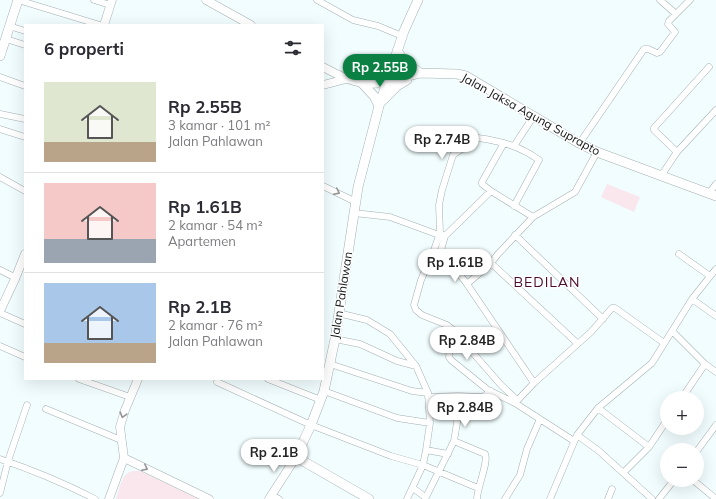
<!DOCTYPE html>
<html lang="id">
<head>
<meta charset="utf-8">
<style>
  body { margin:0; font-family:Mulish,sans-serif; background:#f2f2f3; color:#2b2b33; height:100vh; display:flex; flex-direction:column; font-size:15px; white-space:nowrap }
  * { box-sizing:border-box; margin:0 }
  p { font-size:13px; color:#7c7c81 }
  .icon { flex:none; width:22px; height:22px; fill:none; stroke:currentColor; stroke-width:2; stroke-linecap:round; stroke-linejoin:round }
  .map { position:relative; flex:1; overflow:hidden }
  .panel { position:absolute; left:24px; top:24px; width:300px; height:356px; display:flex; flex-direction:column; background:#fff; border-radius:0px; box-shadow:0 4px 16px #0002 }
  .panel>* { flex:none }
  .tools { position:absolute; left:660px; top:391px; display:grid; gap:8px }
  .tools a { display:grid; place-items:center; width:44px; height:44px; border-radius:50%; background:#fff; box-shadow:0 4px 16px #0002; font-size:20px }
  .price { position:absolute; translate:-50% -34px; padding:0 9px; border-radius:14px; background:#fff; color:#222; font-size:13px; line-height:26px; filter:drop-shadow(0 1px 2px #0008) }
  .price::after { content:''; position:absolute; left:50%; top:24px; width:12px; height:9px; margin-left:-6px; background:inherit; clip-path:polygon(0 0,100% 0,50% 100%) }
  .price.selected { background:#0b8043; color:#fff }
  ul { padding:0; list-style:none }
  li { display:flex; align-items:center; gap:12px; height:100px; padding:0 20px }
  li+li { border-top:1px solid #e1e1e2 }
  li span { display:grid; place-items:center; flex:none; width:112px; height:80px; border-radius:0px; color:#555 }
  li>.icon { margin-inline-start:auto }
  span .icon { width:48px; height:48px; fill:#fffc; stroke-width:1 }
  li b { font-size:17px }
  h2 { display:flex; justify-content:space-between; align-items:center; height:48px; padding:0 20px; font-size:17px }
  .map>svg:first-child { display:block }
  .green { fill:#fae7ee }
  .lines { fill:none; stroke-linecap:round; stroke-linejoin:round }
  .minor-casing { stroke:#a5b0b1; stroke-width:7 }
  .tertiary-casing { stroke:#a5b0b1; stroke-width:9 }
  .secondary-casing { stroke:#a5b0b1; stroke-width:10 }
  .minor { stroke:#fff; stroke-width:6 }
  .tertiary { stroke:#fff; stroke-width:8 }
  .secondary { stroke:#fff; stroke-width:9 }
  .oneway { stroke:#949696 }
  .labels { text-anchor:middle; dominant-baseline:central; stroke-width:3; stroke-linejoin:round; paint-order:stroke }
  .street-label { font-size:12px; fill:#111516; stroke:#fff }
  .quarter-label { font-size:14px; letter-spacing:1px; fill:#4c0c2f; stroke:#fff }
</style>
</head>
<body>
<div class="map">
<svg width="716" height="499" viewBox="0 0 716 499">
  <rect width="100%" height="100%" fill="#f1fdfe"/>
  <path class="green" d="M607,184L640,197L634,212L601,197Z
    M133,471H140L199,499H116C120,488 121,473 133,471Z"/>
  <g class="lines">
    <defs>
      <path id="minor" d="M18,0L100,25
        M94,0L110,5
        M317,0L353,20L378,26L402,36
        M660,0L676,14
        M9,26L25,31
        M6,39L25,45
        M0,77L25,86
        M0,114L25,119
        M0,129L25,137
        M504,143L482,182V184L491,191L533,217
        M579,144L644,49H648L657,53L660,52L675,32L668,24L669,21L690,0
        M514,146L533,117
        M677,152L654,130V128L709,67
        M661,176L677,152L716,110
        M0,177L25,191
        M323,186L356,202
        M491,191L445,236L441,250L467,284L534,383
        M709,193L716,184
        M354,213L390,217L439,235
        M440,233L433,253L421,280L414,305L416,310L422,315L447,325L452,329L501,385L517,400
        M515,235L603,319
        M445,236L440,233L439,205L442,190L453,155L478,138C500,141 520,146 539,160L514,206
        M679,254L710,276
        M491,263L577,343
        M0,270L16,278
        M467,284L491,263L498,254L533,217L575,192L597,152
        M692,299L716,316
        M0,313L25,324
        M338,313L367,320L390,334L416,366L428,393L430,423L426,450L423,465L407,499
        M452,329L449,357L451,360L488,390L515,403L574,441
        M672,331L705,364L716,372
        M335,339L360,344L397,361L416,366
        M0,346L25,357
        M330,364L412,391L428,393
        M79,379L130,397
        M268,379L321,400
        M217,382L311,425L391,456L423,465L478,488
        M324,391L397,418L430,423
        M428,397L458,396L483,397L491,391
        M682,398L705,364
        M515,403L534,383L591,332L612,308H615L664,343
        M598,408L649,447
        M46,409L121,440
        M577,435L599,451L652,499
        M454,441L485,454C489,461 477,488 477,499
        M426,450L448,454
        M697,451L716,425
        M0,459C33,470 64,483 95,499
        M624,472L649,447L667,420
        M693,480L716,499
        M413,488L425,497
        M0,493L8,461L27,405
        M272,495L279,499
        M425,499L454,441L457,423L458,396
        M505,499L520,475L527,449L540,419
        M550,499L577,435L598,408L652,363L692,299L716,269
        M608,499L612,489
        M659,499L674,480"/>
      <path id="tertiary" d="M206,0L251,25
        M104,25L112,0
        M323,67C344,78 362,88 387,82
        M323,85L346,79
        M0,311L15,279L25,254
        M124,458L120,427L125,410L138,379
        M109,499L124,458L209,499
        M269,499L296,457"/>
      <path id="secondary" d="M397,51L405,62L420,73
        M0,56L18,0
        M387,82L420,73L457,74L466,76L577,142L597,152L716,196
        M362,83C375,81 381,82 388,69
        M362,83L374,96L379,106
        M382,101L397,86L407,80
        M369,499L296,457L311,425L324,391L335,339L358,187L379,106L404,31L418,0"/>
    </defs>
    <use href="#minor" class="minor-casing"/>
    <use href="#tertiary" class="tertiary-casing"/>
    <use href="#secondary" class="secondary-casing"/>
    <use href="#minor" class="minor"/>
    <use href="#tertiary" class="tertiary"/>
    <use href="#secondary" class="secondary"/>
  </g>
  <defs><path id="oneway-chevron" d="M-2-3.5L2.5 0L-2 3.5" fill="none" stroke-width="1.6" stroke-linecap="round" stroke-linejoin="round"/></defs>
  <g class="oneway">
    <use href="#oneway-chevron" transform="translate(337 192) rotate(26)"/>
    <use href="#oneway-chevron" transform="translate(123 415) rotate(106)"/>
    <use href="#oneway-chevron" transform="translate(145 468) rotate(26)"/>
  </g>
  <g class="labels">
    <g class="street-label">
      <text transform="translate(531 114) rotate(29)">Jalan Jaksa Agung Suprapto</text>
      <text transform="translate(341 295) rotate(-81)">Jalan Pahlawan</text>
    </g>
    <g class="quarter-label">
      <text x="547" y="282">BEDILAN</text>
    </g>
  </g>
</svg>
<div class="tools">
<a>+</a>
<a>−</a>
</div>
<b class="price selected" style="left:380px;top:88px">Rp 2.55B</b>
<b class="price" style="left:442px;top:160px">Rp 2.74B</b>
<b class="price" style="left:455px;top:283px">Rp 1.61B</b>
<b class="price" style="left:467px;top:361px">Rp 2.84B</b>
<b class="price" style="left:465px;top:428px">Rp 2.84B</b>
<b class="price" style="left:274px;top:473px">Rp 2.1B</b>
<section class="panel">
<h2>6 properti<svg class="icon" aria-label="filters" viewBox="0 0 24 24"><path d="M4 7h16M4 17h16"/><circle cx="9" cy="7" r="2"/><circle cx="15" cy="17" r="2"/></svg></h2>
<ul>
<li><span style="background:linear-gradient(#dfe7d0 75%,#b9a48a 0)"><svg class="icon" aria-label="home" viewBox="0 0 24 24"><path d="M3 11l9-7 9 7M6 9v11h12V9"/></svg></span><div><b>Rp 2.55B</b><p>3 kamar · 101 m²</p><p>Jalan Pahlawan</p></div></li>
<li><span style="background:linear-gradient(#f6c9c9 70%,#9aa5b1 0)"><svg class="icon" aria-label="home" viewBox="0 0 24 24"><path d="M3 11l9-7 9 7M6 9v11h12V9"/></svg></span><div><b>Rp 1.61B</b><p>2 kamar · 54 m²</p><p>Apartemen</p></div></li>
<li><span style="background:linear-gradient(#a9c7e8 75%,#b9a48a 0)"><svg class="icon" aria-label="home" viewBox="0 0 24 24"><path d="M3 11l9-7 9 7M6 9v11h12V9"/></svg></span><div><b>Rp 2.1B</b><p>2 kamar · 76 m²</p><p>Jalan Pahlawan</p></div></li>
</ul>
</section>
</div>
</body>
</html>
